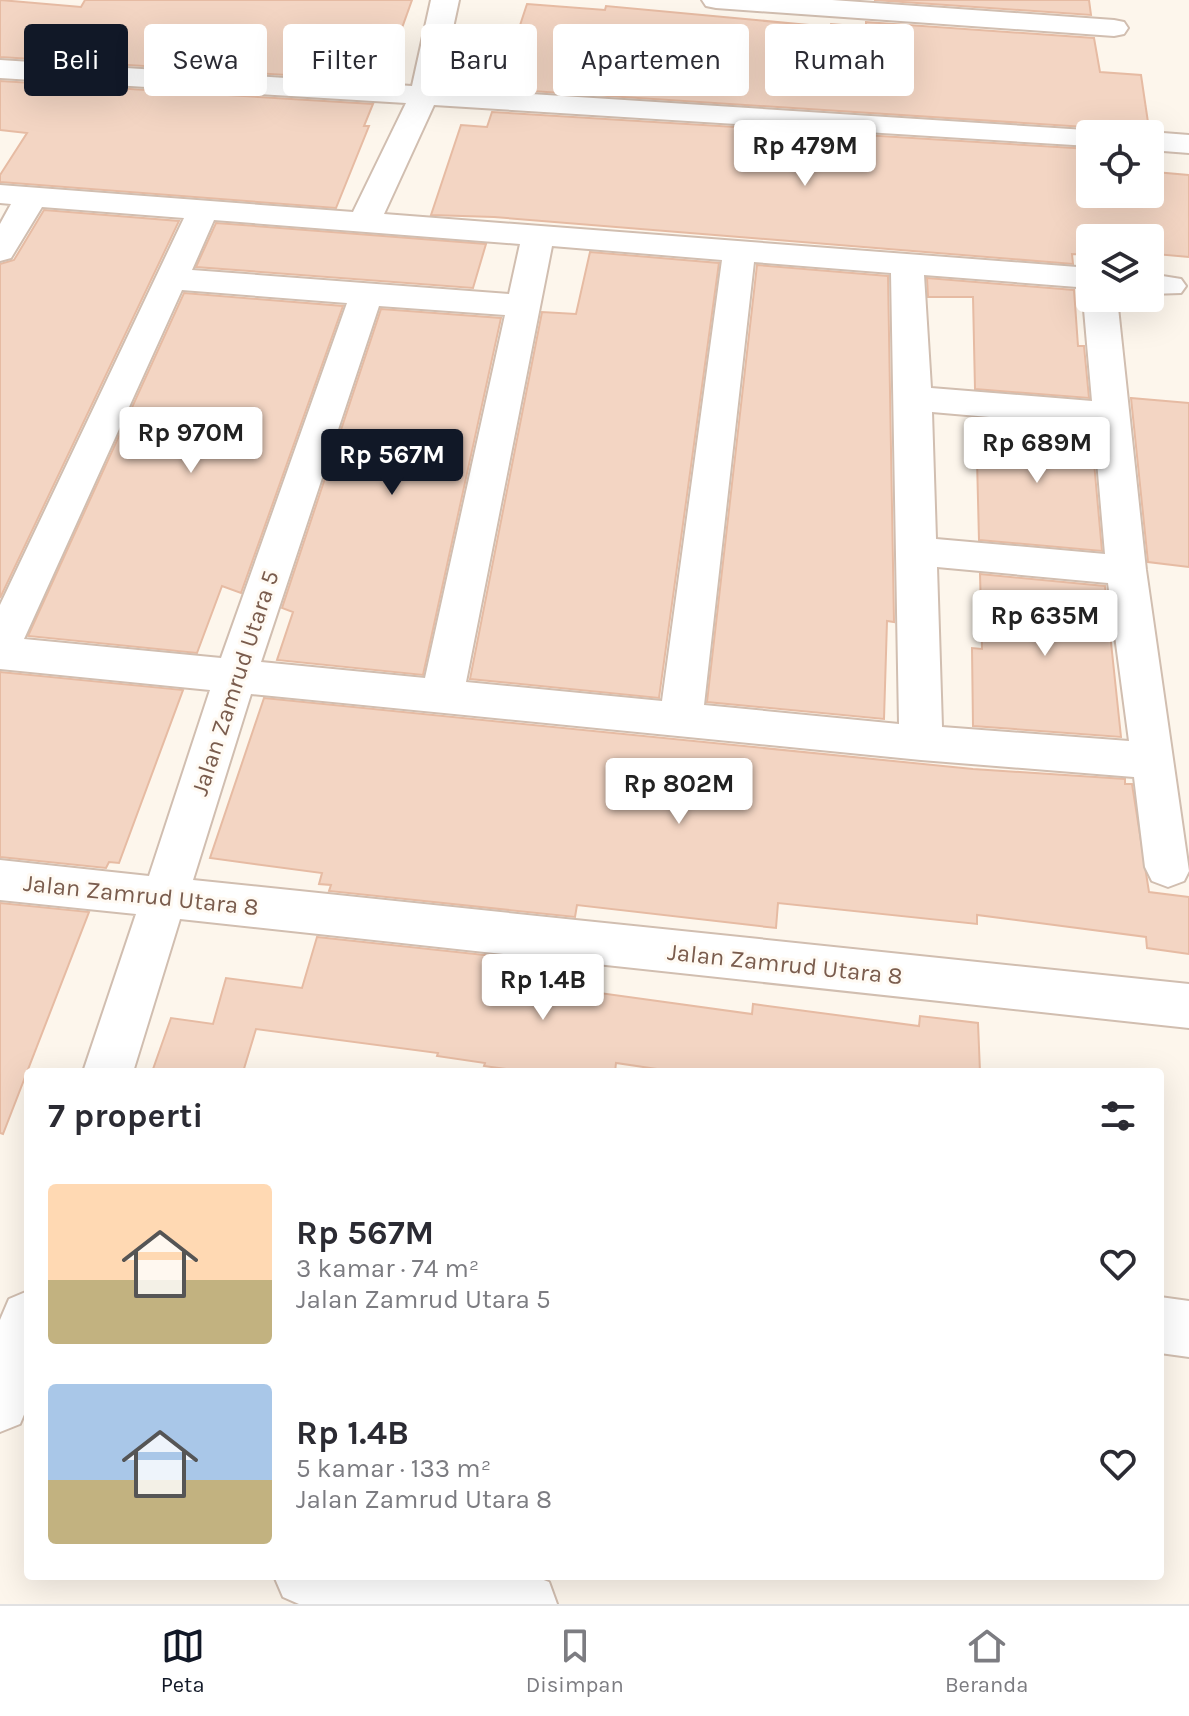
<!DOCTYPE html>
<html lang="id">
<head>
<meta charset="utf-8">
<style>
  body { margin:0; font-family:Karla,sans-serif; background:#f2f2f3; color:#2b2b33; height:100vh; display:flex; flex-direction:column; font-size:30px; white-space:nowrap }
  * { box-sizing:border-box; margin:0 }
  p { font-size:26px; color:#7c7c81 }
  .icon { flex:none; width:44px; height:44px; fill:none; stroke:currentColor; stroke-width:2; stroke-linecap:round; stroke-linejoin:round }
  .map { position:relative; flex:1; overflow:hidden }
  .drawer { position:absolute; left:24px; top:1068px; width:1140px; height:512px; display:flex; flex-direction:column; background:#fff; border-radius:8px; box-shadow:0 8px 32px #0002 }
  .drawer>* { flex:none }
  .hud { position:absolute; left:24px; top:24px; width:1142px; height:72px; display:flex; gap:16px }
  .fabs { position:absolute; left:1076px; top:120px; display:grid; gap:16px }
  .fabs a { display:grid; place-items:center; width:88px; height:88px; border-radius:8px; background:#fff; box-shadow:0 8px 32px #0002; font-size:40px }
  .price { position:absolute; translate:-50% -68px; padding:0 18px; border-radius:8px; background:#fff; color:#222; font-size:26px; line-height:52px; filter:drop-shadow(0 2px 4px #0008) }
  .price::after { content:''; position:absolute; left:50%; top:48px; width:24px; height:18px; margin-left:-12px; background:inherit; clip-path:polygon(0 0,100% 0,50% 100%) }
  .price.current { background:#111827; color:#fff }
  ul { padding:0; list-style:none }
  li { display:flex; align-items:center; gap:24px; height:200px; padding:0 24px }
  li span { display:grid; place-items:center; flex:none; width:224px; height:160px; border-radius:8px; color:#555 }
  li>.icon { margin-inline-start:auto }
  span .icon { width:96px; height:96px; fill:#fffc; stroke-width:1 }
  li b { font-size:34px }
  h2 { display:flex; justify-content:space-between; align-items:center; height:96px; padding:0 24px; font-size:34px }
  .pill { padding:0 28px; border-radius:8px; background:#fff; box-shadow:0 8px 32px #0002; font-size:28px; line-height:72px }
  .pill.current { background:#111827; color:#fff }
  .tab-bar { display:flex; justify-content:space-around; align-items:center; height:112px; border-top:2px solid #e1e1e2; background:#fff; font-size:22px; color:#7c7c81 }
  .tab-bar a { display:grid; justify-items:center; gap:4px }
  .tab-bar .current { color:#111827 }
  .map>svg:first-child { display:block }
  .building { fill:#f3d5c3; stroke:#e6bba3; stroke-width:2 }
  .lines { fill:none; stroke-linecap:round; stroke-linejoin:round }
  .minor-casing { stroke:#d1beb0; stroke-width:4 }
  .minor { fill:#fff; fill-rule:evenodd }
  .labels { text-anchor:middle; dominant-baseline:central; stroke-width:6; stroke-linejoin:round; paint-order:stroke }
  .street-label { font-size:24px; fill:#7a5c4d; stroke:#fffaf3 }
</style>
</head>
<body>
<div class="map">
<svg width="1189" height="1604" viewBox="0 0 1189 1604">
  <rect width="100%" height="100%" fill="#fdf6ec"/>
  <path class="building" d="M0,0L81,7L85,0H412L383,81L0,57Z
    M874,0H1089L1091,15Z
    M527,4L605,10L606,6L830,27L831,24L866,27V22L1094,38L1100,72L1141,75L1149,129L1139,134H1106L1101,128L499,89Z
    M0,81L373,104L364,126H369L336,208L0,182V175L27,133L0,130Z
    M492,112L1090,149V194H1150L1152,153L1155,172L1189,175V257L1156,254L1157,261H1150V238H1090V255L1072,254L1073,264L494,217L431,215L461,125L487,127Z
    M44,210L179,221L0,598V264L14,260Z
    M216,223L486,244L473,288L196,267Z
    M590,252L719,263L659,698L470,679L542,312L576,314Z
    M757,265L888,276L894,622L887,621L884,719L707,702Z
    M927,278L1074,290L1078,346H1084L1089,398L975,389L973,297H928Z
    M184,293L343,306L241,593L222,586L197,653L28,636Z
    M381,309L501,318L423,675L277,660L293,612L282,608Z
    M1131,398L1189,403V567L1148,562Z
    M976,419L1091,429L1102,551L979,540Z
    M980,574L1105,586L1121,737L973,726L972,648L982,649Z
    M0,672L183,690L119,863L109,862L106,868L0,857Z
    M264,698L973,769L1125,779V784H1132L1149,892L1189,897V954L1147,948L1146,937L977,915V924L778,903L776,928L577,905L575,917L329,891L331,885L319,884L322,873L210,858Z
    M0,903L89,912L3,1134L0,1133Z
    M317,937L567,964L563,988L752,1014L753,1004L919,1026L920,1016L978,1023L980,1072H677L616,1063L615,1072H527L484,1066L485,1063L437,1056L438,1053L256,1029L243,1072H152L171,1018L213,1024L226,978L302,988Z"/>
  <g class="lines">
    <defs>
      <path id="minor" d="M431,0H459L440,88L1101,131L1103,134H1090V146L434,105L384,214L1090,268V288L924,275L931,388L1092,401L1083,298L1090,290V298H1117L1146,570L1189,871L1184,881L1168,887L1152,881L1145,867L1134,777L921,760L251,694L193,880L1189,984V1028L180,919L133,1072H83L136,914L0,900V860L149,876L210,690L0,669V605L184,218L42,207L11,258L0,261V224L11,204L0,203V185L353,212L406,103L0,78V60L412,86ZM214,220L520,244L509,294L192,270ZM552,246L722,260L662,701L466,682ZM754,262L891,273L899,724L704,705ZM182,290L347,303L221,658L24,639ZM379,306L505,315L425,678L261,662ZM932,412L1094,426L1105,554L936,539ZM937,567L1108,583L1129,741L942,727Z
        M702,0H832L1114,20L1124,22L1128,28L1124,34L1114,36L716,8L706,6Z
        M1150,132L1189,135V153L1150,150V134H1142Z
        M1150,274L1181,279L1186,286L1181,293L1150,294Z
        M28,1291V1405L20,1424L0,1432V1320L9,1299Z
        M1160,1297L1189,1301V1357L1160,1353Z
        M274,1576H533L549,1582L557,1604H299L283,1597Z"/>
    </defs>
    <use href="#minor" class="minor-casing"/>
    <use href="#minor" class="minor"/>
  </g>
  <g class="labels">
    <g class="street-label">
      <text transform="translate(235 683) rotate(-72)">Jalan Zamrud Utara 5</text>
      <text transform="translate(141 895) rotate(6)">Jalan Zamrud Utara 8</text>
      <text transform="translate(785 964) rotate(6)">Jalan Zamrud Utara 8</text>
    </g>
  </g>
</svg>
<div class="fabs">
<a><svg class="icon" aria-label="locate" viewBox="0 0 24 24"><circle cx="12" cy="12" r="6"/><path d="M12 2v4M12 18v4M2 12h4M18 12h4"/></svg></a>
<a><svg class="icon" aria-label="layers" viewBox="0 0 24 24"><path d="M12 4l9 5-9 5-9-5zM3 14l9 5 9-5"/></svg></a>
</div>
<b class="price" style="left:805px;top:188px">Rp 479M</b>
<b class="price" style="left:191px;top:475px">Rp 970M</b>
<b class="price" style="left:1037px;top:485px">Rp 689M</b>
<b class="price current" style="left:392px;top:497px">Rp 567M</b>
<b class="price" style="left:1045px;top:658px">Rp 635M</b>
<b class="price" style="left:679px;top:826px">Rp 802M</b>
<b class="price" style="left:543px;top:1022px">Rp 1.4B</b>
<div class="hud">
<a class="pill current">Beli</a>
<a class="pill">Sewa</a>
<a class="pill">Filter</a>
<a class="pill">Baru</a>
<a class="pill">Apartemen</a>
<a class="pill">Rumah</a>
</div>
<section class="drawer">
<h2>7 properti<svg class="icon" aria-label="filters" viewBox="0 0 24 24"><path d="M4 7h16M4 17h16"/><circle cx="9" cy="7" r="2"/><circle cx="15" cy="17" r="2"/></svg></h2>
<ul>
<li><span style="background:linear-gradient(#ffd9b3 60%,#c2b280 0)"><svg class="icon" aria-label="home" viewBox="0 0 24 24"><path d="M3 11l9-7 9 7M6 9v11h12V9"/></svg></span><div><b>Rp 567M</b><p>3 kamar · 74 m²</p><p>Jalan Zamrud Utara 5</p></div><svg class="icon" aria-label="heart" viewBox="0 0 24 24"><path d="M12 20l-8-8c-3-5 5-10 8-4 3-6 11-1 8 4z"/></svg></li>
<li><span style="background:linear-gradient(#a9c7e8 60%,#c2b280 0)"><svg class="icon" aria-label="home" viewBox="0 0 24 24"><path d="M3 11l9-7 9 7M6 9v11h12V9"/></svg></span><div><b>Rp 1.4B</b><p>5 kamar · 133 m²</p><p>Jalan Zamrud Utara 8</p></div><svg class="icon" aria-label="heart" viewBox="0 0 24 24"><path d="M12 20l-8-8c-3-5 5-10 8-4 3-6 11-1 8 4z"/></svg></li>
</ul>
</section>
</div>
<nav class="tab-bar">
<a class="current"><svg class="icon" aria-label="map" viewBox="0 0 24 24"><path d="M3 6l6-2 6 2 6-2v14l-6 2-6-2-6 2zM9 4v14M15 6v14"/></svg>Peta</a>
<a><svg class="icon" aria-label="saved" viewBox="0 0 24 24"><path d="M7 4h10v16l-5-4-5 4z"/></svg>Disimpan</a>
<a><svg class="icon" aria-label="home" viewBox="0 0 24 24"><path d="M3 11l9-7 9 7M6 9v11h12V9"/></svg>Beranda</a>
</nav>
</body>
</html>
